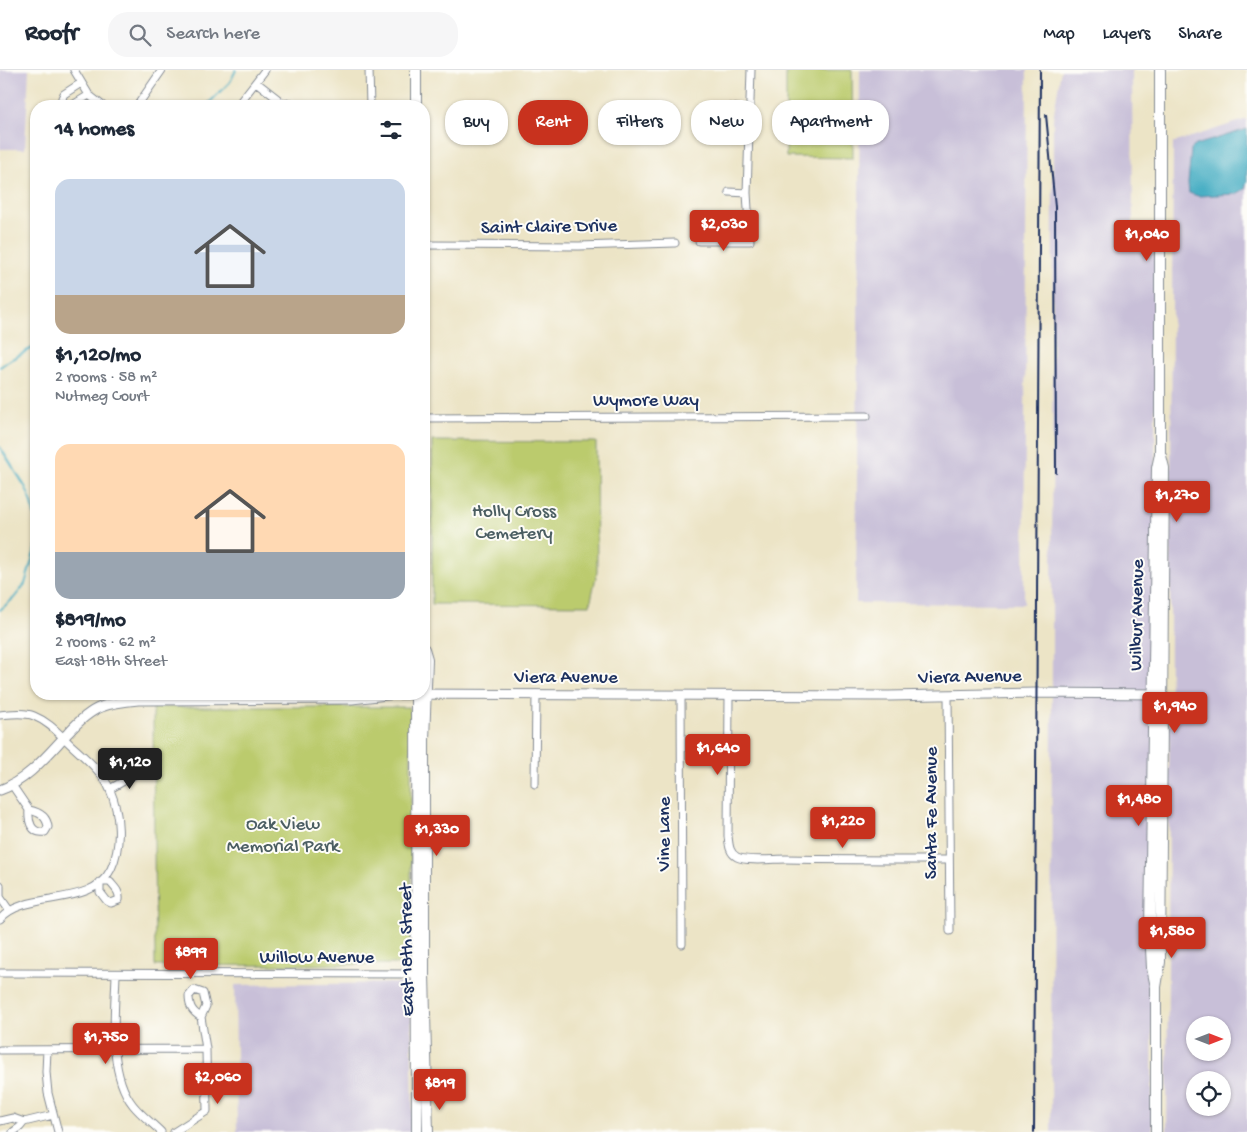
<!DOCTYPE html>
<html lang="en">
<head>
<meta charset="utf-8">
<style>
  body { margin:0; font-family:"Gochi Hand",sans-serif; background:#f6f6f7; color:#1f2937; height:100vh; display:flex; flex-direction:column; font-size:19px; white-space:nowrap }
  * { box-sizing:border-box; margin:0 }
  p { font-size:16px; color:#747a83 }
  .icon { flex:none; width:28px; height:28px; fill:none; stroke:currentColor; stroke-width:2; stroke-linecap:round; stroke-linejoin:round }
  .map { position:relative; flex:1; overflow:hidden }
  .panel { position:absolute; left:30px; top:30px; width:400px; height:600px; display:flex; flex-direction:column; background:#fff; border-radius:20px; box-shadow:0 1px 4px #0004 }
  .panel>* { flex:none }
  .banner { position:absolute; left:445px; top:30px; width:475px; height:45px; display:flex; gap:10px }
  .needle { width:32px; rotate:90deg }
  .fabs { position:absolute; left:1186px; top:946px; display:grid; gap:10px }
  .fabs a { display:grid; place-items:center; width:45px; height:45px; border-radius:50%; background:#fff; box-shadow:0 1px 4px #0004; font-size:25px }
  .price { position:absolute; translate:-50% -42px; padding:0 11px; border-radius:5px; background:#c8321e; color:#fff; font-size:16px; line-height:32px; filter:drop-shadow(0 1px 2px #0008) }
  .price::after { content:''; position:absolute; left:50%; top:30px; width:15px; height:11px; margin-left:-8px; background:inherit; clip-path:polygon(0 0,100% 0,50% 100%) }
  .price.on { background:#222; color:#fff }
  ul { padding:0; list-style:none }
  li { display:grid; align-content:center; gap:10px; height:265px; padding:0 25px }
  li span { display:grid; place-items:center; height:155px; border-radius:15px; color:#555 }
  li>.icon { margin-inline-start:auto }
  span .icon { width:90px; height:90px; fill:#fffc; stroke-width:1 }
  li b { font-size:21px }
  h2 { display:flex; justify-content:space-between; align-items:center; height:60px; padding:0 25px; font-size:21px }
  .tag { padding:0 18px; border-radius:20px; background:#fff; box-shadow:0 1px 4px #0004; font-size:18px; line-height:45px }
  .tag.on { background:#c8321e; color:#fff }
  header { display:flex; align-items:center; gap:30px; box-sizing:border-box; height:70px; padding:0 25px; background:#fff; border-bottom:1px solid #e0e1e3 }
  header strong { font-size:24px }
  nav { display:flex; gap:28px; margin-inline-start:auto; font-size:18px }
  .search { width:350px; height:45px; background:#f6f6f7; display:flex; align-items:center; gap:12px; box-sizing:border-box; padding:0 18px; border-radius:20px; color:#747a83; font-size:19px }
  .map>svg:first-child { display:block }
  .industrial { fill:#c8bfd8; fill-rule:evenodd }
  .green { fill:#bbcb6d; stroke:#6b7d66 }
  .water { fill:#42acc2; stroke:#2e6e90 }
  .lines { fill:none; stroke-linecap:round; stroke-linejoin:round }
  .stream { stroke:#42acc2; stroke-width:2 }
  .minor-casing { stroke:#848a92; stroke-width:9 }
  .tertiary-casing { stroke:#848a92; stroke-width:11 }
  .secondary-casing { stroke:#848a92; stroke-width:12 }
  .minor { stroke:#fff; stroke-width:7 }
  .tertiary { stroke:#fff; stroke-width:9 }
  .secondary { stroke:#fff; stroke-width:10 }
  .rail { stroke:#1b2f5e; stroke-width:2 }
  .labels { text-anchor:middle; dominant-baseline:central; stroke-width:4; stroke-linejoin:round; paint-order:stroke }
  .street-label { font-size:19px; fill:#1b2f5e; stroke:#fdfcf7 }
  .park-label { font-size:19px; fill:#4b5e62; stroke:#fdfcf7 }
</style>
</head>
<body>
<header>
<strong>Roofr</strong>
<div class="search"><svg class="icon" aria-label="search" viewBox="0 0 24 24"><circle cx="10" cy="10" r="6"/><path d="M15 15l6 6"/></svg>Search here</div>
<nav><a>Map</a><a>Layers</a><a>Share</a></nav>
</header>
<div class="map">
<svg width="1247" height="1062" viewBox="0 0 1247 1062">
  <rect width="100%" height="100%" fill="#fdfcf7"/>
  <filter id="ink" filterUnits="userSpaceOnUse"><feTurbulence type="fractalNoise" baseFrequency=".02" numOctaves="2"/><feDisplacementMap in="SourceGraphic" scale="10" xChannelSelector="R" yChannelSelector="G"/><feConvolveMatrix kernelMatrix="1 2 1 2 8 2 1 2 1" color-interpolation-filters="sRGB"/></filter>
  <filter id="wash" filterUnits="userSpaceOnUse"><feTurbulence type="fractalNoise" baseFrequency=".0096" numOctaves="4" result="noise"/><feDisplacementMap in="SourceGraphic" scale="20" xChannelSelector="R" yChannelSelector="G"/><feGaussianBlur stdDeviation="1.12" result="paint"/><feColorMatrix in="noise" values="0 0 0 0 0 0 0 0 0 0 0 0 0 0 0 0 0 1.4 0 .05"/><feComposite in="paint" operator="in"/></filter>
  <g filter="url(#wash)">
    <rect width="100%" height="100%" fill="#ece4c6"/>
    <path class="industrial" d="M0,0H29L25,79H0Z
      M860,0H1027L1024,534L856,533Z
      M1061,0H1132L1133,165L1156,186L1152,1062H1051L1053,49Z
      M1247,49V1062H1167L1173,73ZM1195,955H1222V982H1195ZM1195,1010H1222V1038H1195Z
      M411,913L413,1062H237L235,915Z"/>
    <path class="green" d="M786,0H852L853,88L786,87Z
      M432,371L596,372L597,502L590,535L432,534Z
      M153,637H409L411,643V889L408,894L155,896Z"/>
    <path class="water" d="M1247,59V111L1245,119L1236,124L1198,126L1189,123L1188,114L1191,79L1196,75Z"/>
    <g class="lines">
      <path class="stream" d="M206,36L230,12L236,0
        M0,297L10,290L36,276
        M0,377L26,418L32,433L36,454
        M0,540L14,528L25,514L36,476"/>
    </g>
  </g>
  <g filter="url(#ink)">
    <g class="lines">
      <defs>
        <path id="minor" d="M74,0L89,25L103,36
          M369,0L370,36
          M256,12L283,33L314,36
          M71,36H65L62,28L64,24L81,13
          M71,36L89,25
          M137,36L162,0
          M237,36L265,0
          M730,37L750,40
          M729,122L747,123
          M699,171H750L747,123L751,0
          M424,175L579,176L675,173
          M424,348L867,346
          M681,625L682,874
          M729,625L728,766C729,774 729,783 737,787C747,792 774,789 786,789C840,790 894,790 948,790
          M948,626L950,861
          M0,645C11,644 24,642 34,646C49,652 59,664 70,674C84,687 103,702 110,720C120,743 122,776 111,799C92,839 27,819 0,849
          M535,714L536,624
          M12,715L29,740C28,751 31,764 45,762L48,757C47,746 39,742 29,740
          M110,719L139,702
          M100,812H110C115,818 120,822 119,830L111,833L107,831L100,822Z
          M0,815V827L9,840
          M0,903L419,904
          M116,904C115,942 107,1003 133,1035C141,1045 152,1053 161,1062
          M0,980L206,979
          M47,980L46,1002L48,1023L58,1062
          M0,1051L13,1048L24,1052L53,1045
          M13,1062L20,1057L24,1052
          M174,1062L207,1041L206,979L201,947L206,936L203,923L194,920L189,926C189,936 192,942 201,947"/>
        <path id="tertiary" d="M0,720C28,710 48,684 68,663C77,653 88,642 101,637C114,632 127,631 139,630L352,629L395,624L889,626L1037,623L1160,624"/>
        <path id="secondary" d="M416,0V36
          M424,579L427,589L424,670V904L428,1062
          M416,624L417,1062
          M1156,917L1152,898L1150,859L1157,398L1160,384V0
          M1156,1062V917L1160,892L1164,398L1161,386"/>
      </defs>
      <use href="#minor" class="minor-casing"/>
      <use href="#tertiary" class="tertiary-casing"/>
      <use href="#secondary" class="secondary-casing"/>
      <use href="#minor" class="minor"/>
      <use href="#tertiary" class="tertiary"/>
      <use href="#secondary" class="secondary"/>
      <path class="rail" d="M1046,45L1055,137L1056,403
        M1034,1062L1040,0"/>
    </g>
  </g>
  <g class="labels">
    <g class="street-label">
      <text transform="translate(549 158) rotate(-1)">Saint Claire Drive</text>
      <text x="646" y="331">Wymore Way</text>
      <text transform="translate(1138 545) rotate(-89)">Wilbur Avenue</text>
      <text x="566" y="608">Viera Avenue</text>
      <text transform="translate(970 608) rotate(-1)">Viera Avenue</text>
      <text transform="translate(932 743) rotate(-90)">Santa Fe Avenue</text>
      <text transform="translate(665 764) rotate(-90)">Vine Lane</text>
      <text transform="translate(408 880) rotate(-91)">East 18th Street</text>
      <text x="317" y="888">Willow Avenue</text>
    </g>
    <g class="park-label">
      <text x="514" y="442">Holly Cross<tspan x="514" dy="22">Cemetery</tspan></text>
      <text x="283" y="755">Oak View<tspan x="283" dy="22">Memorial Park</tspan></text>
    </g>
  </g>
</svg>
<div class="fabs">
<a><svg class="needle" viewBox="-14 -14 28 28"><path d="M0-13l5 13h-10z" fill="#e53935"/><path d="M0 13l5-13h-10z" fill="#747a83"/></svg></a>
<a><svg class="icon" aria-label="locate" viewBox="0 0 24 24"><circle cx="12" cy="12" r="6"/><path d="M12 2v4M12 18v4M2 12h4M18 12h4"/></svg></a>
</div>
<b class="price" style="left:724px;top:182px">$2,030</b>
<b class="price" style="left:1147px;top:192px">$1,040</b>
<b class="price" style="left:1177px;top:453px">$1,270</b>
<b class="price" style="left:1175px;top:664px">$1,940</b>
<b class="price" style="left:718px;top:706px">$1,640</b>
<b class="price on" style="left:130px;top:720px">$1,120</b>
<b class="price" style="left:1139px;top:757px">$1,480</b>
<b class="price" style="left:843px;top:779px">$1,220</b>
<b class="price" style="left:437px;top:787px">$1,330</b>
<b class="price" style="left:1172px;top:889px">$1,580</b>
<b class="price" style="left:191px;top:910px">$899</b>
<b class="price" style="left:106px;top:995px">$1,750</b>
<b class="price" style="left:218px;top:1035px">$2,060</b>
<b class="price" style="left:440px;top:1041px">$819</b>
<div class="banner">
<a class="tag">Buy</a>
<a class="tag on">Rent</a>
<a class="tag">Filters</a>
<a class="tag">New</a>
<a class="tag">Apartment</a>
</div>
<section class="panel">
<h2>14 homes<svg class="icon" aria-label="filters" viewBox="0 0 24 24"><path d="M4 7h16M4 17h16"/><circle cx="9" cy="7" r="2"/><circle cx="15" cy="17" r="2"/></svg></h2>
<ul>
<li><span style="background:linear-gradient(#c9d6e8 75%,#b9a48a 0)"><svg class="icon" aria-label="home" viewBox="0 0 24 24"><path d="M3 11l9-7 9 7M6 9v11h12V9"/></svg></span><div><b>$1,120/mo</b><p>2 rooms · 58 m²</p><p>Nutmeg Court</p></div></li>
<li><span style="background:linear-gradient(#ffd9b3 70%,#9aa5b1 0)"><svg class="icon" aria-label="home" viewBox="0 0 24 24"><path d="M3 11l9-7 9 7M6 9v11h12V9"/></svg></span><div><b>$819/mo</b><p>2 rooms · 62 m²</p><p>East 18th Street</p></div></li>
</ul>
</section>
</div>
</body>
</html>
